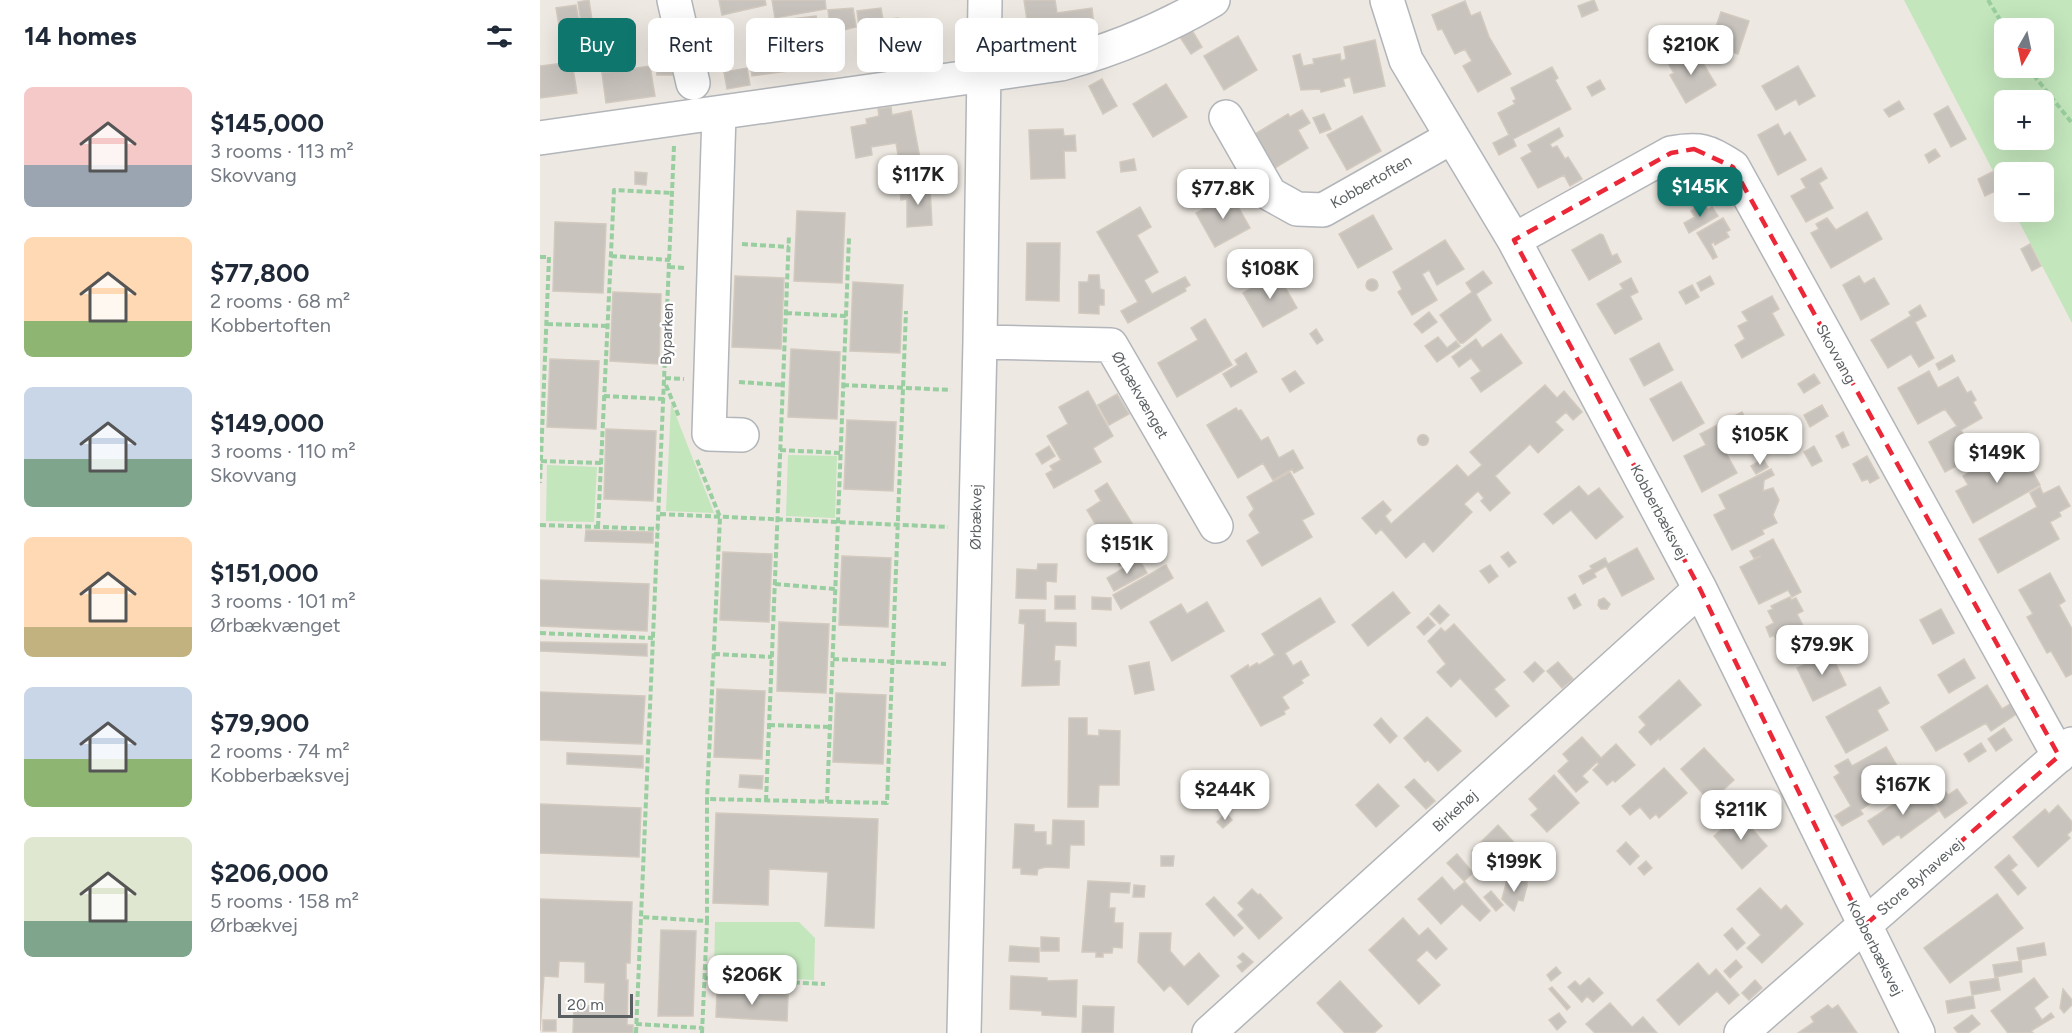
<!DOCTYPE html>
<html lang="en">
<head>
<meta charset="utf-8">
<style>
  body { margin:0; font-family:Figtree,sans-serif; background:#f2f2f3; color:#1f2937; height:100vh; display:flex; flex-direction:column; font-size:22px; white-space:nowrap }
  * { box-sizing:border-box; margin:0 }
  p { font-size:20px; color:#747a83 }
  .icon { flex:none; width:33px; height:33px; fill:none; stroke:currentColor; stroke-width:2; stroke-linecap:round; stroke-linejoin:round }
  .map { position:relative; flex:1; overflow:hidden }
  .sheet { display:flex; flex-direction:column; background:#fff; width:540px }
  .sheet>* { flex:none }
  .top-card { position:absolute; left:18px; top:18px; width:570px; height:54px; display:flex; gap:12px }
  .needle { width:39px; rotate:189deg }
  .tools { position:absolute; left:1454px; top:18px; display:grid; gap:12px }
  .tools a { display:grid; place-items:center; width:60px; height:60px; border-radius:9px; background:#fff; box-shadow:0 6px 24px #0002; font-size:30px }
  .scale { position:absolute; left:18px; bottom:15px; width:75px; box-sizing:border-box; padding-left:6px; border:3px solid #5a5f62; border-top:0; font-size:16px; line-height:21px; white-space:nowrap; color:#5a5f62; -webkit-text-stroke:4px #fff; paint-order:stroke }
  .price { position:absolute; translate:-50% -51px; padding:0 14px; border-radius:12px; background:#fff; color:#222; font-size:20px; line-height:39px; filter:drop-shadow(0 2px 3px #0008) }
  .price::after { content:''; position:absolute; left:50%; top:36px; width:18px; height:14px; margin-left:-9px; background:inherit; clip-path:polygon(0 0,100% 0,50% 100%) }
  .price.current { background:#0f766e; color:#fff }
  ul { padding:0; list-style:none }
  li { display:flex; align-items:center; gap:18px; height:150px; padding:0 24px }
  li span { display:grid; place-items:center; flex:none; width:168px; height:120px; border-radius:9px; color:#555 }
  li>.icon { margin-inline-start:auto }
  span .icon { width:72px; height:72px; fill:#fffc; stroke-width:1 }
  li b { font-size:26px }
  h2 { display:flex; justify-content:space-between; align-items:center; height:72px; padding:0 24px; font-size:26px }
  .tag { padding:0 21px; border-radius:9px; background:#fff; box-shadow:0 6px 24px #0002; font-size:21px; line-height:54px }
  .tag.current { background:#0f766e; color:#fff }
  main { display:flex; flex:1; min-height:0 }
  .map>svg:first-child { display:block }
  .green { fill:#c3e6bc; fill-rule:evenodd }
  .building { fill:#c8c3bd; stroke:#d2c9bf; stroke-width:1.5 }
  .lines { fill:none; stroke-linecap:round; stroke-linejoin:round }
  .minor-casing { stroke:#b2b5b9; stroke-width:36 }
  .path { stroke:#99cea0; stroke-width:4; stroke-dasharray:6 3; stroke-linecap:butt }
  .minor { stroke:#fff; stroke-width:33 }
  .marked { fill:none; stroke:#ec2838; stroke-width:4.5; stroke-dasharray:12 8; stroke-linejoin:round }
  .labels { text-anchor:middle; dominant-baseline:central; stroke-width:4.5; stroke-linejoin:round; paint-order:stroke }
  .street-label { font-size:15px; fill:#5a5f62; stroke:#fff }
</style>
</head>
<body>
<main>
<section class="sheet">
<h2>14 homes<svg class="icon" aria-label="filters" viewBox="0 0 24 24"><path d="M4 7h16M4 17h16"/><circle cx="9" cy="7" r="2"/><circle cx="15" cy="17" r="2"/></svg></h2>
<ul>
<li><span style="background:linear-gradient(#f6c9c9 65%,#9aa5b1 0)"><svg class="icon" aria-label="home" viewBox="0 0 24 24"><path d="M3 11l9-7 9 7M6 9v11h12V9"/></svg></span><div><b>$145,000</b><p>3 rooms · 113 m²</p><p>Skovvang</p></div></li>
<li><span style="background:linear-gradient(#ffd9b3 70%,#8fb573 0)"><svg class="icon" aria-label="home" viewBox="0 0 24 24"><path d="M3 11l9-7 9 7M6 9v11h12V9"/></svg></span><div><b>$77,800</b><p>2 rooms · 68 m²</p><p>Kobbertoften</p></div></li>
<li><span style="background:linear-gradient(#c9d6e8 60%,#7fa58c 0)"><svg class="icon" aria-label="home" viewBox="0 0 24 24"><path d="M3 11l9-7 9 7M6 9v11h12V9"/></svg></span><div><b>$149,000</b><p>3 rooms · 110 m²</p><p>Skovvang</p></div></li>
<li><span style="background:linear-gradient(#ffd9b3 75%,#c2b280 0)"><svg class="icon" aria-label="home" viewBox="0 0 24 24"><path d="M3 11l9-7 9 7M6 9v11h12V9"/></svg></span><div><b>$151,000</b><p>3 rooms · 101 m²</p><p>Ørbækvænget</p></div></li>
<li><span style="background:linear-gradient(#c9d6e8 60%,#8fb573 0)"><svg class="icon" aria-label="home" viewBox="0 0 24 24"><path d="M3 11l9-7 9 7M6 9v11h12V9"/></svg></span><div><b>$79,900</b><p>2 rooms · 74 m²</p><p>Kobberbæksvej</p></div></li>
<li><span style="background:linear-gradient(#dfe7d0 70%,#7fa58c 0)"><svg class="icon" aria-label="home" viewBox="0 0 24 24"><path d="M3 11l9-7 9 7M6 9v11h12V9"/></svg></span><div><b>$206,000</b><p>5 rooms · 158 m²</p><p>Ørbækvej</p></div></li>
</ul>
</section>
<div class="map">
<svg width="1532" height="1033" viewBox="0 0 1532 1033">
  <rect width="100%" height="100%" fill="#ede8e1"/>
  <path class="green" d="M1364,0H1532V323L1474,212H1503V172H1464V192ZM1464,28H1503V68H1464ZM1464,100H1503V140H1464Z
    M131,403L174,513L126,511Z
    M248,455L297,456L295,518L246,516Z
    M7,465L57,467L54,522L6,521Z
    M175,922H259L275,938L274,980L174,975Z"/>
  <path class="building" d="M49,0L59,67L48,69L38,2Z
    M179,0H225L226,5L182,15Z
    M232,0H285L286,9L235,18Z
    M484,0H515L517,13L552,8L555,36L506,43L504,25L488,27Z
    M1054,0L1058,10L1042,17L1038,6Z
    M925,1L931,16L940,12L949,37L971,74L938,92L923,66L932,61L925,49L915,54L902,29L898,30L892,15Z
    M36,5L41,33L21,37L16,8Z
    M313,8L316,27L291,33L288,10Z
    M341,8L343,20L358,18L363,50L323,55L317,11Z
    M1181,12L1209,21L1198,54L1170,45Z
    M276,16L284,61L246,66L247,71L212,76L208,47L237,43L236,31L253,28L252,19Z
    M650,27L662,47L651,54L638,34Z
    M168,29L170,43L162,45L160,30Z
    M698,36L717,70L684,90L664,56Z
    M835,40L845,86L814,93L810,77L803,79L805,86L781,92L780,89L761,90L753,56L760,54L763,66L774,64L773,59L800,54L801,61L806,59L804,47Z
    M1151,49L1158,60L1160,58L1176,85L1146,103L1130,75L1134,73L1128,63Z
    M128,58L133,75H117L115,60Z
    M32,62L37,93L0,98V66Z
    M110,66L115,96L66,103L62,73Z
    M1258,66L1275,96L1259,105L1256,99L1236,110L1222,86Z
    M1012,67L1018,78L1015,80L1031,109L973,139L976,146L959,155L953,143L969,135L958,113L975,104L973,101L976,99L971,88Z
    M207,68L210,85L187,89L184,72Z
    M562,79L577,106L563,114L549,86Z
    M1060,80L1065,89L1052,96L1047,87Z
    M626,84L647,117L613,137L593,104Z
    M1359,101L1364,109L1349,117L1344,110Z
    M1408,106L1426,139L1411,147L1394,114Z
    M351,107L352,115L371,111L382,169L361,173L356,143L331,147L332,155L316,158L311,127L327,124L326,119L339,116L338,109Z
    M762,110L770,123L758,130L768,148L735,168L715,134L748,114L750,117Z
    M784,114L791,129L780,133L773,118Z
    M822,116L841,151L807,170L787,135Z
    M1238,124L1244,136L1250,132L1266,160L1238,175L1218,135Z
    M1019,128L1023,136L1010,144L1012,148L1017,146L1025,159L1028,157L1042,179L1030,186L1024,175L998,188L981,158L992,152L988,145Z
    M523,129L524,136L535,135L536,151H524L525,178L491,179L489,130Z
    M1395,149L1400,156L1389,163L1385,155Z
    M594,159L596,170L581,172L580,162Z
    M1281,168L1287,178L1279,183L1293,208L1266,222L1251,196L1266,188L1261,179Z
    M1454,171L1462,188L1445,196L1438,179Z
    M95,172L107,173L106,185L95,184Z
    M390,187L392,225L367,227V199L361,200L360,189Z
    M691,194L710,228L675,247L656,213Z
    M1164,203L1168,210L1172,207L1178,216L1149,233L1144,223L1155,217L1151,211Z
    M600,207L611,227L597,235L618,272L604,280L612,294L645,277L650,285L645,288L646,291L588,323L581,311L598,302L557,232Z
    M257,211L305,213L302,283L254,281Z
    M1327,212L1342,239L1291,268L1271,233L1279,229L1276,224L1287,218L1296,230Z
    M833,215L852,249L818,268L799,234Z
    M1183,218L1190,230L1186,232L1189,237L1175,245L1174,242L1171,244L1177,257L1173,259L1157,233Z
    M15,222L66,224L63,293L13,291Z
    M1060,234L1063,235L1072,256L1077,254L1081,262L1049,280L1032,250Z
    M905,240L924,269L897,285L889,270L882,274L897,300L872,315L858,292L862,289L853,272Z
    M487,243H520L519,301L486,300Z
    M1490,244L1501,266L1492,271L1481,249Z
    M943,271L952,283L936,294L951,320L923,343H920L900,315L932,292L926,283Z
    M737,273L757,308L723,327L703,293Z
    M549,275H559L560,289L564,290V305H559V314L539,313V282H548Z
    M195,276L244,278L241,349L192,347Z
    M1170,276L1174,284L1161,291L1157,283Z
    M1319,276L1324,284L1334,278L1349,304L1321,320L1303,285Z
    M1091,278L1098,292L1090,296L1102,319L1075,334L1057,304L1083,289L1080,284Z
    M826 285a6 6 0 1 1 12 0a6 6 0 1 1-12 0Z
    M313,282L363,285L360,353L310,351Z
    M1152,285L1159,297L1146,304L1139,292Z
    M73,292L121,294L119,364L70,361Z
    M1232,296L1239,309L1232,313L1244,335L1202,358L1195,345L1205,339L1198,326L1208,321L1202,312Z
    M1380,305L1386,316L1375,322L1394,358L1379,367L1371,354L1348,368L1331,340L1371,316L1369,312Z
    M889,312L897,322L882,333L874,324Z
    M665,319L692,365L637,397L618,363L658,340L651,328Z
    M776,329L783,340L777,344L770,334Z
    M961,334L982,363L941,392L931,378L941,371L931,358L919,367L912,357L936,339L942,348Z
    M898,337L907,348L916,341L920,346L897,362L885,346Z
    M1119,343L1133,370L1104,386L1090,359Z
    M251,349L300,352L297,419L248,417Z
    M706,353L717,372L691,387L683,374L698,365L695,360Z
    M1412,355L1415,361L1399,370L1396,364Z
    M10,359L59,361L56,429L7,427Z
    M755,371L764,383L750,392L742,379Z
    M1389,371L1398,388L1418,377L1427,393L1431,391L1436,400L1433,402L1442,418L1421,430L1435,456L1405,472L1389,442L1417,426L1405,409L1378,424L1358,388Z
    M1274,374L1280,383L1264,393L1258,384Z
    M1141,382L1164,423L1133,441L1110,399Z
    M1005,385L1017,398L1024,391L1042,412L1033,420L1026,412L1015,422L1023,430L998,453L990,444L955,476L970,493L950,511L941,501L944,498L938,491L924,504L932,512L893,552L884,541L866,558L841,529L836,534L822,518L843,501L851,510L845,516L851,524L917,465L928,477L942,465L930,452Z
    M548,391L573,436L553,448L561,462L514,488L506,474L513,470L510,466L521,460L507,436L528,424L519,407Z
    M577,394L589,414L569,425L558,405Z
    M1282,405L1288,416L1270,427L1264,415Z
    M696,408L698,411L701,410L721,441L728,437L739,458L753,450L763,468L754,473L752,469L733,480L723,463L698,478L667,425Z
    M1202,412L1216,438L1198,448L1191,436L1180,442L1197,473L1162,492L1144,456L1166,445L1160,434Z
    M307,420L356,422L353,491L304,489Z
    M66,429L116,431L113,501L64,499Z
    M1303,432L1309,445L1302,448L1296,436Z
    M877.5 440a5.5 5.5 0 1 1 11 0a5.5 5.5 0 1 1-11 0Z
    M509,446L515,456L502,464L496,454Z
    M1274,446L1282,461L1272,466L1264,452Z
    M1480,449L1500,485L1433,523L1416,491L1428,485L1423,476L1469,450L1471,454Z
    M1327,456L1339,478L1330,483L1328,479L1322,481L1313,464Z
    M1223,459L1228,467L1216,474L1211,466Z
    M1231,469L1234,475L1224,480L1223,491L1233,488L1239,500L1233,515L1237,523L1222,530L1224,534L1192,550L1174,515L1186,509L1179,495Z
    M750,472L774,514L762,520L772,537L722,566L707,541L720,533L709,515L714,509L707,497Z
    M567,483L608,549L580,566L547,510L561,501L555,491Z
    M1039,486L1048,496L1059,488L1083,517L1056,539L1031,510L1013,524L1004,514Z
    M1519,486L1530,506L1519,512L1521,516L1510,522L1519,539L1458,573L1439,539L1497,507L1490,493L1500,487L1503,494Z
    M46,530L113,532V543L45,541Z
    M1233,539L1261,592L1252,597L1248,590L1219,604L1200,567L1221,556L1214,558L1210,551Z
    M1097,548L1114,579L1082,596L1066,566L1054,573L1056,577L1043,584L1039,576L1052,569L1050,566L1065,558L1068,564Z
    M183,552L232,554L229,622L180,620Z
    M968,552L976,562L969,567L961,557Z
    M302,556L351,558L348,627L299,625Z
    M599,559L607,573L574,591L567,578Z
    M498,564H517L516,582L506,581V599L476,598L477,569L497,570Z
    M626,565L633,578L581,609L573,595Z
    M950,565L958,576L949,583L940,571Z
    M1510,573L1525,601L1519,605L1532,629V674L1526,677L1511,651L1507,653L1487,617L1493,614L1479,590Z
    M0,580L109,584L107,631L0,626Z
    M853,592L870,613L828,646L812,625Z
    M1035,594L1041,605L1034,609L1028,598Z
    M515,596H535V609H515Z
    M552,597L571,598V610L552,609Z
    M1250,597L1251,600L1256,598L1263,611L1257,614L1271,641L1244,655L1234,635L1230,637L1226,627L1234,623L1228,611L1233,609L1231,606Z
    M780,598L795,622L745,653L753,666L761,661L769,675L761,680L763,683L742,697L749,708L744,711L745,714L721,726L691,676L708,665L709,668L717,663L719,665L735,655L722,634Z
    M1064,598L1070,604L1067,609H1061L1058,605L1059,600Z
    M667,602L684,631L632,661L610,622L641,604L647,614Z
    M899,605L909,615L900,624L890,614Z
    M1401,609L1414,633L1393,644L1380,620Z
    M480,610H505V622L536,623V646L515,645L514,661H520L519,685L482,686L485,624L479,623Z
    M888,617L895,625L884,635L877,627Z
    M239,622L289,624L286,693L237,691Z
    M914,624L965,680L954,689L969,706L956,717L920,678L911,687L897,672L906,664L888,641L901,628L905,632Z
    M0,642L107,644V656L0,651Z
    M1290,652L1306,685L1273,701L1257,668Z
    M1424,659L1435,678L1409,693L1398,675Z
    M609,662L614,690L595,694L589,666Z
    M995,662L1004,671L993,682L984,672Z
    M1018,662L1033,679L1022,688L1007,671Z
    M1139,680L1161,705L1120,740L1119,738L1111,745L1099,732L1106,725L1099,717Z
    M1447,685L1462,709L1472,703L1478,713L1451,731L1446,723L1396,751L1381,727Z
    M1340,687L1349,703L1337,710L1348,730L1306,753L1286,717Z
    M177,689L225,691L222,759L174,757Z
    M0,692L105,696L102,744L0,740Z
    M296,693L346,695L343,764L293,762Z
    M887,717L921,751L898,771L888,760L885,762L864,738Z
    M529,718H547V735L559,736V730L580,731L579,785H559L558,807H528Z
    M841,718L857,736L850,743L834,725Z
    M1464,728L1472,740L1456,751L1448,739Z
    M1042,737L1061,758L1076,744L1095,765L1075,782L1073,780L1067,785L1053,770L1059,764L1057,762L1042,776L1048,782L1036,792L1018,771L1029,761L1023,754Z
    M1441,743L1446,751L1429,762L1424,754Z
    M1346,747L1360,771L1353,775L1363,787L1348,796L1344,790L1338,794L1340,797L1320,810L1323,814L1302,826L1295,816L1311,806L1294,777L1300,773L1295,766L1308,759L1312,766Z
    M1164,748L1194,780L1170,802L1141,769Z
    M27,753L103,756V768L27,764Z
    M1124,768L1147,793L1119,818L1116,814L1110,819L1100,807L1090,815L1082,806Z
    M200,775L223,776L222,789L199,787Z
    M1014,775L1039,803L1007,832L991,815L998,809L989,799Z
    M874,779L895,801L886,809L865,787Z
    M838,784L859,806L836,827L816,805Z
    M1381,786L1398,811L1361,838L1359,834L1343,845L1328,821Z
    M1401,786L1408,795L1417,789L1427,803L1405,818L1388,794Z
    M0,804L101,808L99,857L0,853Z
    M1518,805L1532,822V830L1527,835L1530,838L1498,867L1473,837L1505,809L1509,814Z
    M176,813L338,819L334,928L285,926L288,872L229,869L228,905L173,903Z
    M686,813L692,820L683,828L677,822Z
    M1199,814L1227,846L1202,869L1174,836Z
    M513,820L544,821V845H530L529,868L506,867L498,869L497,875L481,874V868H473L475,824L494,825V832H506V845H512Z
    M958,825L979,848L952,873L932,851Z
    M1086,842L1099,856L1090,865L1077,851Z
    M917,854L933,873L924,881L907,863Z
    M1469,855L1477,865L1471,870L1486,888L1478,895L1455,867Z
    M621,856H634L633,866H621Z
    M1106,861L1112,868L1104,875L1098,868Z
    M902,877L914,891L925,882L950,911L940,921L922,904L901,924L878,899Z
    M976,879L987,882V886L983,901L978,900L974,911L962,899L967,880L975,883Z
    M548,881L590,883L589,893L570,892L569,908H575L574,923H583L582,948L573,947L572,953H563V957H556V952H542Z
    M594,885L605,886L604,897H593Z
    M1220,888L1241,910L1246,905L1263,924L1222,963L1207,948L1221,935L1197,909Z
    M712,889L718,895L720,894L742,918L719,939L698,915L704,909L698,903Z
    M951,891L963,905L956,911L944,897Z
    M1457,894L1483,928L1410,983L1384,948Z
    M674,897L703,928L694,936L666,904Z
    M0,899L92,902L90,963H86V980H88L87,1025H93V1033H33L34,1005L64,1006L65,983L45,982V962L19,961L18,977L4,976L0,1031Z
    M863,918L879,936L888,928L907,949L896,959L887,950L876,960L900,985L879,1004L829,950Z
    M1192,928L1205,943L1197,950L1184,935Z
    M121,930L156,931L153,1016H118Z
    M600,933H631L630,951L644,967L659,953L679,976L648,1005L630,985L624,991L598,962Z
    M501,937L519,938V951H501Z
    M1504,943L1506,955L1479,960L1477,948Z
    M470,946L499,948V962L469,961Z
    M703,953L713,962L702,972L697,966L703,962L698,957Z
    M1196,960L1202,967L1190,978L1184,971Z
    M1481,961L1482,972L1455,977L1453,965Z
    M1158,963L1169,976L1176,969L1199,995L1189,1004L1177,991L1139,1025L1117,1000Z
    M1016,967L1021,973L1011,981L1007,975Z
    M471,976L507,978V981L537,980L536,1017L502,1015V1011L470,1009Z
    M1049,978L1063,993L1053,1002L1047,996L1042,1002L1028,987L1035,981L1040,986Z
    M1458,978L1460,990L1432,995L1430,982Z
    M1494,978L1508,997L1494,1008L1502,1020L1511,1013L1514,1017L1491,1031L1493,1033H1468L1451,1011Z
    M1215,980L1222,988L1209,1000L1202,993Z
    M800,981L842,1026L834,1033H805L777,1003Z
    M1012,987L1030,1007L1027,1010L1009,989Z
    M1523,989L1532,1000V1005L1524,1013L1520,1008Z
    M177,992L248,995L247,1021L176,1017Z
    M1433,996L1435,1008L1408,1013L1406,1001Z
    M1070,1003L1092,1027L1103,1017L1117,1033H1055L1046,1024Z
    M1288,1005L1292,1009L1298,1005L1317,1033H1258L1274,1022L1271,1017Z
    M543,1006L574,1007L573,1033H542Z
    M1019,1013L1026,1022L1017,1030L1009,1020Z
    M1432,1015L1440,1024L1428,1033H1418L1414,1028Z
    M3,1020H16V1031H3Z"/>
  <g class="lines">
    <defs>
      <path id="minor" d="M134,0L153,83
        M847,0L866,60L974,240L1160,589L1378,1033
        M179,114L169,434L202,435
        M686,117L730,194L757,209L783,210L912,137
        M0,138L521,64C576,49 624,29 673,0
        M974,240L1131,153C1159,148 1168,150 1193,167L1519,756
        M440,342L571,345L676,526
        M424,1033L440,342L445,0
        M669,1033L1160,589
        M1201,1033L1532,744"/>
    </defs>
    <use href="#minor" class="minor-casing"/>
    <path class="path" d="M1448,0L1465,28
      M1488,68L1532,123
      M134,146L101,917L167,921V799L347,803L366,311
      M202,244L249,247
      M71,256L130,260
      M0,257H9L0,483
      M129,267L146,268
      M246,313L306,316
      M7,324L67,326
      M125,378L144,379
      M199,382L243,385
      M126,385L139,417
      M303,385L411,390
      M64,396L125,399
      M240,450L301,453
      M157,460L180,517L167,799
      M1,461L61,463
      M120,514L408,527
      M0,525L119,529
      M58,527L74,190L132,193
      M235,584L296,589
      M0,633L113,638
      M174,654L232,657
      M293,659L406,664
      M229,725L290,727
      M226,801L249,235
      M287,802L309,238
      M164,978L285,984
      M96,1024L163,1028
      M96,1033L101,917
      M162,1033L167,921"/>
    <use href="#minor" class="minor"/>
  </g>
  <path class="marked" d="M1154,149L1193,167L1519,756L1324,926L1160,589L974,240L1131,153Z"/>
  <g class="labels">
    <g class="street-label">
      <text transform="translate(831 182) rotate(-30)">Kobbertoften</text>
      <text transform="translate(127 334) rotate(-88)">Byparken</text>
      <text transform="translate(1296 354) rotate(61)">Skovvang</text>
      <text transform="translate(600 395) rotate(60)">Ørbækvænget</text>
      <text transform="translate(1119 512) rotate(62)">Kobberbæksvej</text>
      <text transform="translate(436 517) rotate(-89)">Ørbækvej</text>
      <text transform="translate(915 811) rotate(-42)">Birkehøj</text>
      <text transform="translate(1380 877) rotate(-41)">Store Byhavevej</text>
      <text transform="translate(1335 948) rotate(63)">Kobberbæksvej</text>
    </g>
  </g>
</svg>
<div class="tools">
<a><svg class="needle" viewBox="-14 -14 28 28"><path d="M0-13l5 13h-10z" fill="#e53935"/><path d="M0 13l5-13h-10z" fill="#747a83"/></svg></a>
<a>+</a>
<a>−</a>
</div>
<div class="scale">20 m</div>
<b class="price" style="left:1151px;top:76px">$210K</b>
<b class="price" style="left:378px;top:206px">$117K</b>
<b class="price current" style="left:1160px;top:218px">$145K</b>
<b class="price" style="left:683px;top:220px">$77.8K</b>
<b class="price" style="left:730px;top:300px">$108K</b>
<b class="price" style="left:1220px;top:466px">$105K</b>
<b class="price" style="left:1457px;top:484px">$149K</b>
<b class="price" style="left:587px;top:575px">$151K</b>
<b class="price" style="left:1282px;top:676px">$79.9K</b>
<b class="price" style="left:1363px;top:816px">$167K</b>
<b class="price" style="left:685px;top:821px">$244K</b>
<b class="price" style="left:1201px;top:841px">$211K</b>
<b class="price" style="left:974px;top:893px">$199K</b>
<b class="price" style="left:212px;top:1006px">$206K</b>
<div class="top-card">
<a class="tag current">Buy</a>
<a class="tag">Rent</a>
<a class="tag">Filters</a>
<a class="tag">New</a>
<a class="tag">Apartment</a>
</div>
</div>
</main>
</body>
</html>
